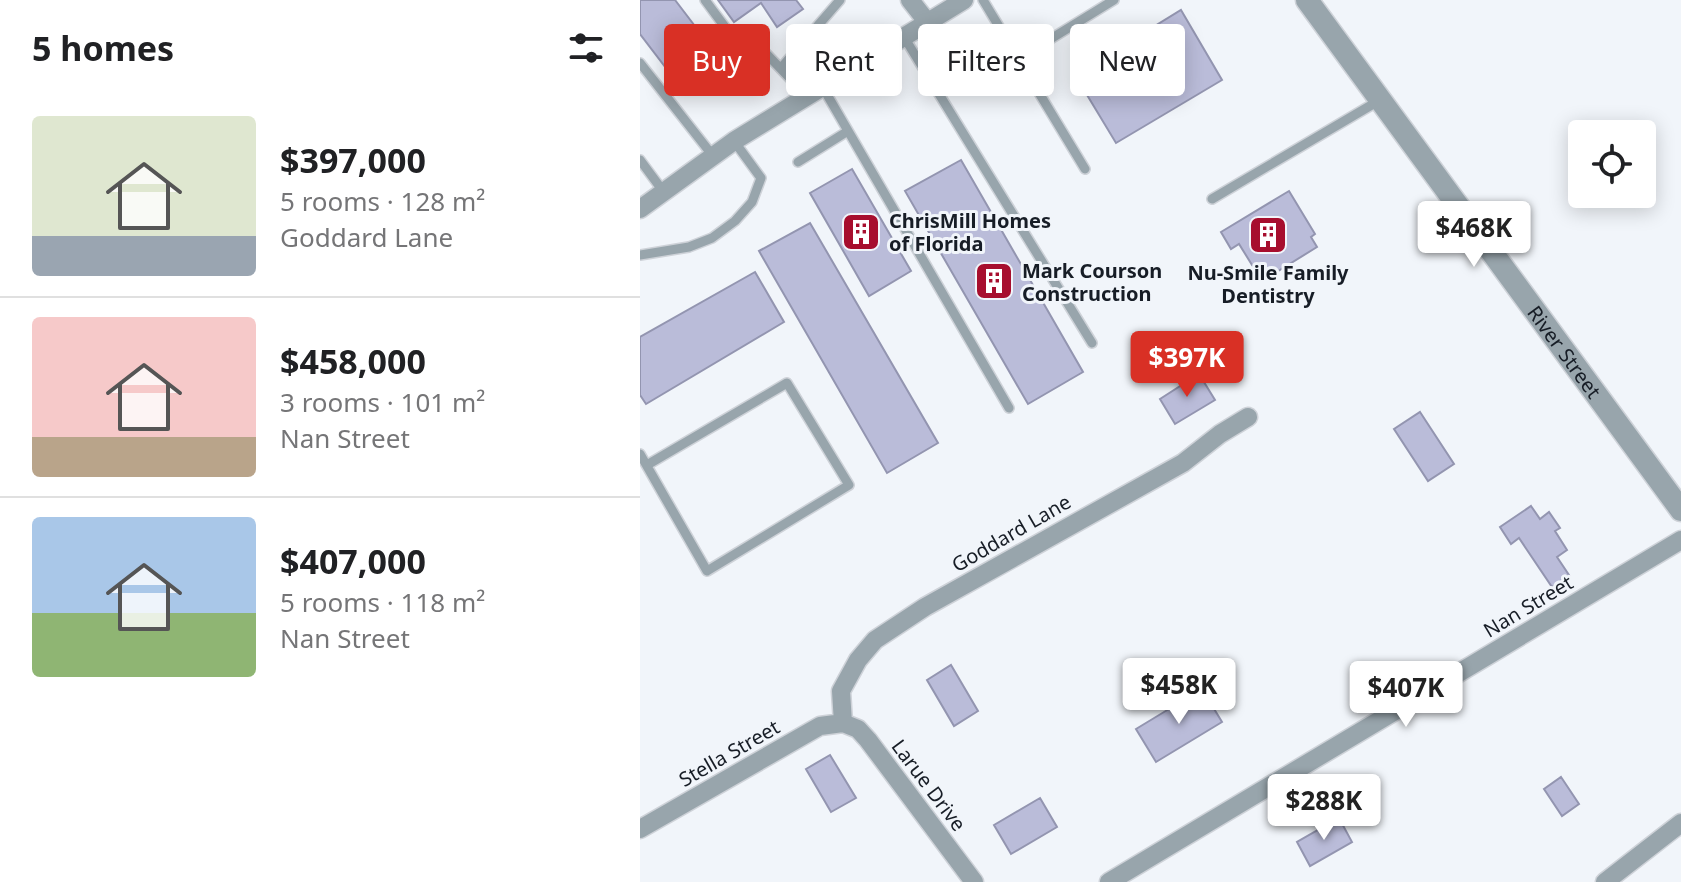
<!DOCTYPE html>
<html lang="en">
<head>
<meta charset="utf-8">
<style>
  body { margin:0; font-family:"Noto Sans",sans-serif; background:#f2f2f2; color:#202124; height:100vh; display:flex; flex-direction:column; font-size:30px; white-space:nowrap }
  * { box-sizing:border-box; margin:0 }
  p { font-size:26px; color:#757577 }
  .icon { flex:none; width:44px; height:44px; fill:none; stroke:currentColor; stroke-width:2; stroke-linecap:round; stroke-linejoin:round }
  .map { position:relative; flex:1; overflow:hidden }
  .side { display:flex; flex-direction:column; background:#fff; width:640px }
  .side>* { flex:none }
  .guide { position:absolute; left:24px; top:24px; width:760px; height:72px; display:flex; gap:16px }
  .fabs { position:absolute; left:928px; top:120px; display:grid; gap:16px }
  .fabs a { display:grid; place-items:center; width:88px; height:88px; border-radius:8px; background:#fff; box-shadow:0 4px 20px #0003; font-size:40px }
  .price { position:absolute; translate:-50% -68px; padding:0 18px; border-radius:8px; background:#fff; color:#222; font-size:26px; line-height:52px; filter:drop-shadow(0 2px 4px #0008) }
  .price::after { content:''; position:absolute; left:50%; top:48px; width:24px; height:18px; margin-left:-12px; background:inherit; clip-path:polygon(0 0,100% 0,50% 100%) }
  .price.active { background:#d93025; color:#fff }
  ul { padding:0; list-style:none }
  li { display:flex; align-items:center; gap:24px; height:200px; padding:0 32px }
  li+li { border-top:2px solid #e0e0e0 }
  li span { display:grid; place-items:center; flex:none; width:224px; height:160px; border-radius:8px; color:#555 }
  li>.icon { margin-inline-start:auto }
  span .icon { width:96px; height:96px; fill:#fffc; stroke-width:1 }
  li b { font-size:34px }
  h2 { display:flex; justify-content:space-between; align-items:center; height:96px; padding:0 32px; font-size:34px }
  .chip { padding:0 28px; border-radius:8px; background:#fff; box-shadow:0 4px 20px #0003; font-size:28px; line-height:72px }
  .chip.active { background:#d93025; color:#fff }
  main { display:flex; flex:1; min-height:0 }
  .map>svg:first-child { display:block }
  .building { fill:#babcd9; stroke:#9395b0; stroke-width:2 }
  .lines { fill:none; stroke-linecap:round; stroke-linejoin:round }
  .service-casing { stroke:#ced2d8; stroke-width:12 }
  .minor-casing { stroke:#ced2d8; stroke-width:21 }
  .tertiary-casing { stroke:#ced2d8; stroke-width:25 }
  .service { stroke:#98a5ac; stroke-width:9 }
  .minor { stroke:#98a5ac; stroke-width:18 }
  .tertiary { stroke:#98a5ac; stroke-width:22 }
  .labels { text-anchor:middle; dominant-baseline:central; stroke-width:6; stroke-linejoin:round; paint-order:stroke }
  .poi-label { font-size:20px; font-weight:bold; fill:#171d26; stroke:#f1f5fa; text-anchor:start }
  .street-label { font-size:20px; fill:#171d26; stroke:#f1f5fa }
</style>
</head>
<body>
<main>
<section class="side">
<h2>5 homes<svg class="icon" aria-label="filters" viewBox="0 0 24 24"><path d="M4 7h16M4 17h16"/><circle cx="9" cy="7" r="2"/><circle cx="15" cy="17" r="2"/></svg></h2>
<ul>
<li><span style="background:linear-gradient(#dfe7d0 75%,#9aa5b1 0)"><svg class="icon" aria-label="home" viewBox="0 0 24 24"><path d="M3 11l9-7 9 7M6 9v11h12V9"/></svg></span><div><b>$397,000</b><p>5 rooms · 128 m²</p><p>Goddard Lane</p></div></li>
<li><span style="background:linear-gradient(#f6c9c9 75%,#b9a48a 0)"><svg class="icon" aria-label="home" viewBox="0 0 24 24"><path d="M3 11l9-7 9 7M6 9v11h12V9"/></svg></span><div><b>$458,000</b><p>3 rooms · 101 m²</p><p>Nan Street</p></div></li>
<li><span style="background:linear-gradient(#a9c7e8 60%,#8fb573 0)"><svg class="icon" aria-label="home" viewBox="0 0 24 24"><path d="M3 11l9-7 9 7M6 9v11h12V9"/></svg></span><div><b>$407,000</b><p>5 rooms · 118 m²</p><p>Nan Street</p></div></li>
</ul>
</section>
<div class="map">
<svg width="1041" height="882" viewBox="0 0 1041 882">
  <rect width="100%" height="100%" fill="#f1f5fa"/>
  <path class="building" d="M0,0H35L77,55L39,85L0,34Z
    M78,0H156L163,9L137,27L121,3L94,22Z
    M541,10L582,80L476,143L435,75Z
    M321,160L443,372L388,404L265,191Z
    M212,169L271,271L229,296L170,193Z
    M649,191L675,234L671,237L677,247L622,281L599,244L591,249L581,232Z
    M170,223L298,443L247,473L119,251Z
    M115,272L144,322L6,404L0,395V337Z
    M559,374L575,400L535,424L520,399Z
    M780,412L814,464L788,481L754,429Z
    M891,506L900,519L909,512L920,528L915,531L927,550L917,557L929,575L912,587L879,538L871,544L860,527Z
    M311,665L338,711L314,726L287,680Z
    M562,689L582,722L516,762L496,729Z
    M190,755L216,798L191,812L166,769Z
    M921,777L939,804L922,816L904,789Z
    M400,798L417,827L371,854L354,825Z
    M699,818L712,842L670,866L657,842Z"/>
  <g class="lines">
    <defs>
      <path id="service" d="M65,0L88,31L115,42L166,95
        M343,0L445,169
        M264,37L452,343
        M378,59L474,0
        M0,63L73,156
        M141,68L200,0
        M182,86L369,408
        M0,160L23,191
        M158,162L208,131
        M572,199L740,100
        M0,255L49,247L72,238L95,221L112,202L121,178L94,141
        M0,454L67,571L209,485L147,383L7,465"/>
      <path id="minor" d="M270,0L288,23
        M0,209L94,141L324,0
        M203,723L201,691L218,660L235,640L285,607L543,463L580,434L608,417
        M203,723L218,729L228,740L334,882
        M0,829L180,726L203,723
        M469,882L1041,540
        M965,882L1041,823"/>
      <g id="tertiary">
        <path id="s1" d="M667,0L1041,510"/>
      </g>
    </defs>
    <use href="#service" class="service-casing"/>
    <use href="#minor" class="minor-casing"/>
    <use href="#tertiary" class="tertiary-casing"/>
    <use href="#service" class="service"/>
    <use href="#minor" class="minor"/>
    <use href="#tertiary" class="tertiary"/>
  </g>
  <defs>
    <symbol id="building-square" viewBox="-11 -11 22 22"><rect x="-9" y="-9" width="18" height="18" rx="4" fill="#a70e2e" stroke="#f1f5fa"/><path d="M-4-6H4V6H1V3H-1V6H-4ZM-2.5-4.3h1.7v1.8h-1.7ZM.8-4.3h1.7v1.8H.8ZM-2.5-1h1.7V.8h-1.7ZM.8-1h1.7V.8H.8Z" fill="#fff"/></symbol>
  </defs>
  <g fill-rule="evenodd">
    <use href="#building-square" x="199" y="210" width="44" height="44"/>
    <use href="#building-square" x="606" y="213" width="44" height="44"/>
    <use href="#building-square" x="332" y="259" width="44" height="44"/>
  </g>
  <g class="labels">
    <g class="poi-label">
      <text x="249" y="220">ChrisMill Homes<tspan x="249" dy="23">of Florida</tspan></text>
      <text x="382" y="270">Mark Courson<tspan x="382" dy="23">Construction</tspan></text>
      <text x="628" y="272" text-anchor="middle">Nu-Smile Family<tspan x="628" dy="23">Dentistry</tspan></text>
    </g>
    <g class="street-label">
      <text stroke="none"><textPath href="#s1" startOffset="436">River Street</textPath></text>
      <text transform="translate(371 533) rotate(-30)">Goddard Lane</text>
      <text transform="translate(888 606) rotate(-31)">Nan Street</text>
      <text transform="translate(89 753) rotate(-30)">Stella Street</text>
      <text transform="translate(289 785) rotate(53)">Larue Drive</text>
    </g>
  </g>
</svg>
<div class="fabs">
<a><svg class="icon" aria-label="locate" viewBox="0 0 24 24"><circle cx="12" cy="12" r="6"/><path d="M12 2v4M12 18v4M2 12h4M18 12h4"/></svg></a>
</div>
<b class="price" style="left:834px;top:269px">$468K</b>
<b class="price active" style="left:547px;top:399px">$397K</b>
<b class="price" style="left:539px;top:726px">$458K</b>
<b class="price" style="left:766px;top:729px">$407K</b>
<b class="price" style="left:684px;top:842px">$288K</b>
<div class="guide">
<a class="chip active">Buy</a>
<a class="chip">Rent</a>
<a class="chip">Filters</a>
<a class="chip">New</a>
</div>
</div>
</main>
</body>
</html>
